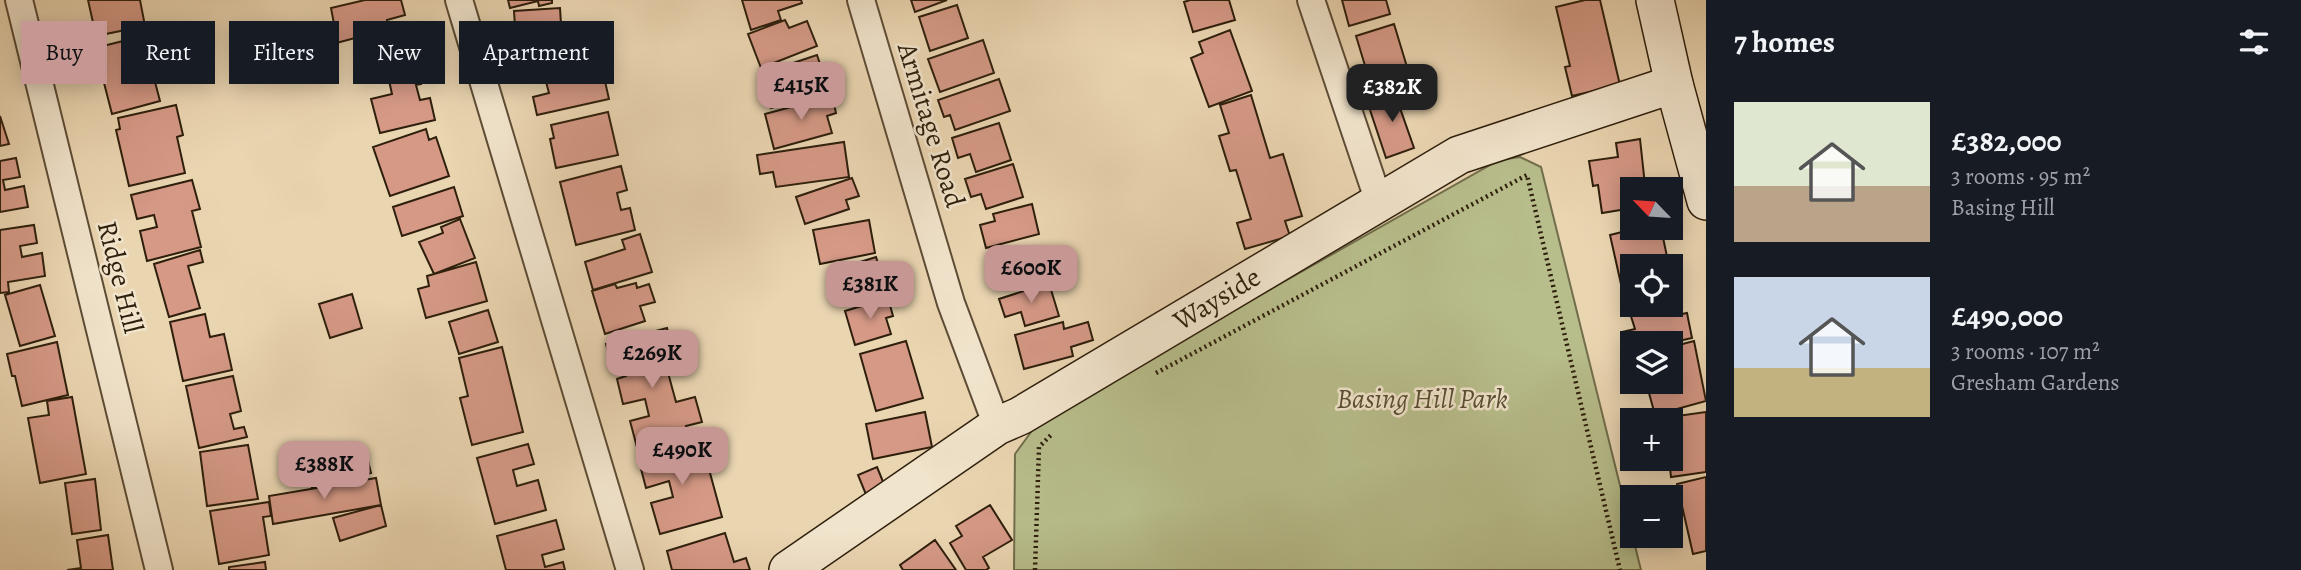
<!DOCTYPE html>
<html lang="en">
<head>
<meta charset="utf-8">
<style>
  body { margin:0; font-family:Alegreya,serif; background:#20242c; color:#f1f3f6; height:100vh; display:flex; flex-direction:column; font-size:26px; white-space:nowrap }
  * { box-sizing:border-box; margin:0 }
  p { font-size:23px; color:#9ea1a6 }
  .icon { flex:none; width:38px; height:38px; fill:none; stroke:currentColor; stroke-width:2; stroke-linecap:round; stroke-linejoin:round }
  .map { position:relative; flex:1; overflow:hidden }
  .panel { display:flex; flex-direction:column; background:#171b24; width:595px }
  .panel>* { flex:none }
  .guide { position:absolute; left:21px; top:21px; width:665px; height:63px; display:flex; gap:14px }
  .needle { width:46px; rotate:295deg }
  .controls { position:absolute; left:1620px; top:177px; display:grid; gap:14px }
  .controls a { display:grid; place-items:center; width:63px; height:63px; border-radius:0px; background:#171b24; box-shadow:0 4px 18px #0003; font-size:35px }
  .price { position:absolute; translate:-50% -60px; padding:0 16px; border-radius:14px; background:#c59692; color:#111; font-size:23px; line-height:46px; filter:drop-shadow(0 2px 4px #0008) }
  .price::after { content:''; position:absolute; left:50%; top:42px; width:21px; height:16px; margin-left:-10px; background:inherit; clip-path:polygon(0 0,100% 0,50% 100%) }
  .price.on { background:#222; color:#fff }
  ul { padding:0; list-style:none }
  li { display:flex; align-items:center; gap:21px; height:175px; padding:0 28px }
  li span { display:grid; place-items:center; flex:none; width:196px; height:140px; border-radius:0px; color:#555 }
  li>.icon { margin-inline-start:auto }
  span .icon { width:84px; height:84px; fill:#fffc; stroke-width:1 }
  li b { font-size:30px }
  h2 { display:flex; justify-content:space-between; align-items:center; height:84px; padding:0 28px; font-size:30px }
  .pill { padding:0 24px; border-radius:0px; background:#171b24; box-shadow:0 4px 18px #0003; font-size:24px; line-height:63px }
  .pill.on { background:#c59692; color:#111 }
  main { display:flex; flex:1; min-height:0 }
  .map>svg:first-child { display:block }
  .green { fill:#b7bd8b; stroke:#726e4c; stroke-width:2 }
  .building { fill:#d59986; stroke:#2e1f0c; stroke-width:2 }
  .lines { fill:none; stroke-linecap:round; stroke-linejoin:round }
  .street-casing { stroke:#5d4c35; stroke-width:30 }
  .secondary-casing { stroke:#2e1f0c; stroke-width:40 }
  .path { stroke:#2e1f0c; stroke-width:4.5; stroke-dasharray:2 3.5; stroke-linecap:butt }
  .street { stroke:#f1e4cc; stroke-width:26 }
  .secondary { stroke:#f1e4cc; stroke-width:37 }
  .labels { text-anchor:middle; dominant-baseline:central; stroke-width:5; stroke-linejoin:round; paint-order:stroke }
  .street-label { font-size:28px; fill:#2e1f0c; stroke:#f1e4cc }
  .park-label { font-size:28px; font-style:italic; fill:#574e32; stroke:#f1e4cc }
</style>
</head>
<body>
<main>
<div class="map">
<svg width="1706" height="570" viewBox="0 0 1706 570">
  <rect width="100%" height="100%" fill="#ead5b1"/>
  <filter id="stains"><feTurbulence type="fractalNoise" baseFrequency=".00286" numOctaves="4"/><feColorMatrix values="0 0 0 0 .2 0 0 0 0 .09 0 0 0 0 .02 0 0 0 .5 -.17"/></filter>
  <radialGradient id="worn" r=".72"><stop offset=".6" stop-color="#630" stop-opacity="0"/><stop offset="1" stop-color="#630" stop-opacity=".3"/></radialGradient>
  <path class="green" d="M1520,157L1541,167L1641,570H1014L1015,454L1034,428L1239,307L1499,160Z"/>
  <path class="building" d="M88,0H140L145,26L96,36Z
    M365,0H401L405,15L387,20L391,37L410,32L415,53L362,66L355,38L329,45L326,32L335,29L331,8Z
    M508,0H552V3L539,6L538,1L510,8Z
    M742,0H801L802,3L778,11L781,20L751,30Z
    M911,0H947L915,12Z
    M1190,0H1229L1235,20L1193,32L1184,2Z
    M1342,0H1386L1390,14L1349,26Z
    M1585,0H1600L1620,85L1572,96L1565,67L1570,66L1556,7Z
    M957,5L968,38L930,51L919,17Z
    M560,8L562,40L516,43L514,11Z
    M785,20L789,28L807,21L817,46L761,68L748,34Z
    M1394,24L1411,80L1373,92L1356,36Z
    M1230,30L1252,91L1209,107L1191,58L1203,53L1199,42Z
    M592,34L598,60L583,64L587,81L604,77L609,99L537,115L533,97L549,93L545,78L528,82L523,61L566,51L563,41Z
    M143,36L160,101L112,114L95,48Z
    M983,40L994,73L940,92L928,59Z
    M414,54L421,84L416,85L420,100L430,98L435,120L380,133L371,99L392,94L385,62Z
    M817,55L823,73L818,75L823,91L771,108L760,74Z
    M999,79L1010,111L955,130L950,115L944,117L938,100Z
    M1406,92L1410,104L1400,108L1414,148L1386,158L1368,104Z
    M1251,95L1270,158L1283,154L1302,216L1285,221L1290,236L1245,249L1237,223L1251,219L1236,170L1230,171L1219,136L1229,133L1220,105Z
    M832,96L836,113L827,116L832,133L774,149L765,114Z
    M176,105L183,135L177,137L185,173L129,186L116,130L120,129L118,118Z
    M608,112L618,155L556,168L550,139L554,138L551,125Z
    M0,116L9,144L0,146Z
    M999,123L1011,160L976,172L970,154L958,158L952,138Z
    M426,129L429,140L436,137L449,176L390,196L373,147Z
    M1640,139L1645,185L1652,184L1653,189H1633V208L1602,213L1598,185L1593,186L1589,161L1618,157L1616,143Z
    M844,142L849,177L776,187L773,172L760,174L757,155Z
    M16,158L20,177L3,180L5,190L24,186L28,207L0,212V161Z
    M1013,164L1023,197L986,209L981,194L971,197L965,179Z
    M621,166L627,190L617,193L621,210L630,208L635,230L576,245L560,182Z
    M852,178L859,196L846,200L849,209L805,224L796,197Z
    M192,180L200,209L192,211L201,247L147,261L140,231L157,227L154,215L137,219L131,195Z
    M454,187L463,216L402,236L393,207Z
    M1032,204L1039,234L986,248L980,225L995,221L993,214Z
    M460,219L475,258L434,274L419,242L443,233L441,227Z
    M869,220L875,253L820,264L813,230Z
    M34,225L37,243L20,246L22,257L42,253L45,276L8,282L9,292L0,293V230Z
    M1638,228H1661L1669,266H1633V282L1621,284L1610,235Z
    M640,234L652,272L593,290L585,262L625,249L622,240Z
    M1040,247L1045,282L1003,287L1002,275L992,276L989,253Z
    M200,250L203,262L188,266L200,308L169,317L154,264Z
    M876,257L887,291L845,304L835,270Z
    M476,262L487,301L426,318L418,289L429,286L427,276Z
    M1674,279L1682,314L1687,313L1692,338L1670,343H1633V352L1627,353L1622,332L1635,329L1623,291L1633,289V304H1671V280Z
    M636,283L637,288L649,284L655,302L640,306L645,321L605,334L592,291L615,284L617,288Z
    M1049,283L1059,316L1025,326L1021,312L1005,317L999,299Z
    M40,285L55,336L20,346L5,295Z
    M352,294L362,328L330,338L319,304Z
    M888,298L893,316L886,318L891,334L855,345L845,311Z
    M488,310L498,342L459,354L449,322Z
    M205,314L210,337L224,334L232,370L183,381L170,322Z
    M1063,322L1064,329L1088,322L1093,340L1071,347L1073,356L1024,369L1015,335Z
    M667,328L671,344L661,347L676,402L695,397L702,422L686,426L689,437L638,451L630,421L649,416L645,399L623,404L617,379L626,376L623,361L611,364L606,344Z
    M906,341L923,398L876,411L860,354Z
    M1694,341L1706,401L1655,415L1646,382H1671V347Z
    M57,342L68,395L22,406L15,376H12L7,354Z
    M502,347L523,432L472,445L460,398L468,396L459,358Z
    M233,376L241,411L230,414L234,429L244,427L247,437L199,448L186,386Z
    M72,397L86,474L40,483L28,418L49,415L47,401Z
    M925,412L932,447L873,459L866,424Z
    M1706,412V472L1671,477L1669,458H1671V420H1649Z
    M701,440L722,517L660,534L651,503L673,497L669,481L646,488L641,469L645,467L642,456Z
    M528,444L534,464L513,470L517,486L538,480L546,510L495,524L477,458Z
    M248,445L258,499L207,506L200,452Z
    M365,448L371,473L312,488L306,463Z
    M877,467L886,489L867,497L858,475Z
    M1706,477V551L1693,554L1677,484Z
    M376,478L381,505L273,524L269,496Z
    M95,479L101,530L72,534L65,483Z
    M269,502L271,516L263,517L269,555L219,564L210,511Z
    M381,505L386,526L340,541L333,518Z
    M990,505L1012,540L983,557L989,568L986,570H966L950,543L962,536L956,526Z
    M556,520L564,549L542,555L545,567L563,562L565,570H506L497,536Z
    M725,533L734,562L746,558L750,570H672L667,551Z
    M108,535L113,570H67L81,568L77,540Z
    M935,540L956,570H903L900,565Z
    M265,562L266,570H229V567Z"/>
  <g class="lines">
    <defs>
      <path id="street" d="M19,0L159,570
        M459,0L630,570
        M861,0L951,303L997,426
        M1311,0L1379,202"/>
      <g id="secondary">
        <path d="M1655,0L1674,84L1706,201"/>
        <path id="s1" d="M788,570L997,426L1020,416L1459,155L1674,84"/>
      </g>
    </defs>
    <use href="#street" class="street-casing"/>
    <use href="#secondary" class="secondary-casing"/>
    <path class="path" d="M1156,373L1527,175L1620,570
      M1035,570L1039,447L1052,434"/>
    <use href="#street" class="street"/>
    <use href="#secondary" class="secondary"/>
  </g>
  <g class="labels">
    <g class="street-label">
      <text transform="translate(931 125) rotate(73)">Armitage Road</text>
      <text transform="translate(120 277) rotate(76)">Ridge Hill</text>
      <text stroke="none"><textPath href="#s1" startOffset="508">Wayside</textPath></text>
    </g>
    <g class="park-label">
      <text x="1422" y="399">Basing Hill Park</text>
    </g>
  </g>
  <rect width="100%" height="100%" filter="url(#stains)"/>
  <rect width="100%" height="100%" fill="url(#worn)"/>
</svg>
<div class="controls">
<a><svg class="needle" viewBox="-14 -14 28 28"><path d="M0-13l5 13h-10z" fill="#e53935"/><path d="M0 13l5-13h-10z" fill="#9ea1a6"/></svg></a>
<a><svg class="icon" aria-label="locate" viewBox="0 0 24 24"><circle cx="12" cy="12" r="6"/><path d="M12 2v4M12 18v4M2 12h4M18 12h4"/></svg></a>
<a><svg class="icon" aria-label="layers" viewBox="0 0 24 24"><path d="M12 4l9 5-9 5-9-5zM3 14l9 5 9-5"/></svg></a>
<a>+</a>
<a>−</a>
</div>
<b class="price" style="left:801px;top:122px">£415K</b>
<b class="price on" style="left:1392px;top:124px">£382K</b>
<b class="price" style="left:1031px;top:305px">£600K</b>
<b class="price" style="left:870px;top:321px">£381K</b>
<b class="price" style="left:652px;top:390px">£269K</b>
<b class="price" style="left:682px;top:487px">£490K</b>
<b class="price" style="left:324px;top:501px">£388K</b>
<div class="guide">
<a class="pill on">Buy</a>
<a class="pill">Rent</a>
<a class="pill">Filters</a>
<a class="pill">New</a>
<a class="pill">Apartment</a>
</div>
</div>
<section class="panel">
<h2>7 homes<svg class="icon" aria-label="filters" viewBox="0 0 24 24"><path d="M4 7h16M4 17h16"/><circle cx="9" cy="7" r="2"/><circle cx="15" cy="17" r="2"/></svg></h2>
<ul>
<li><span style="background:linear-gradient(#dfe7d0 60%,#b9a48a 0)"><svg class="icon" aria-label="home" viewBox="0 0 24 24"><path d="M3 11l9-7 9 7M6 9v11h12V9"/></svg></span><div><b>£382,000</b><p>3 rooms · 95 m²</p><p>Basing Hill</p></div></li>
<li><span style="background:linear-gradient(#c9d6e8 65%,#c2b280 0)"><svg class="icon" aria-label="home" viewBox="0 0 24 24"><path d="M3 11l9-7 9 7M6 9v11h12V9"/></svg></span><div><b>£490,000</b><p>3 rooms · 107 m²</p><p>Gresham Gardens</p></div></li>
</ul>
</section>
</main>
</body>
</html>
